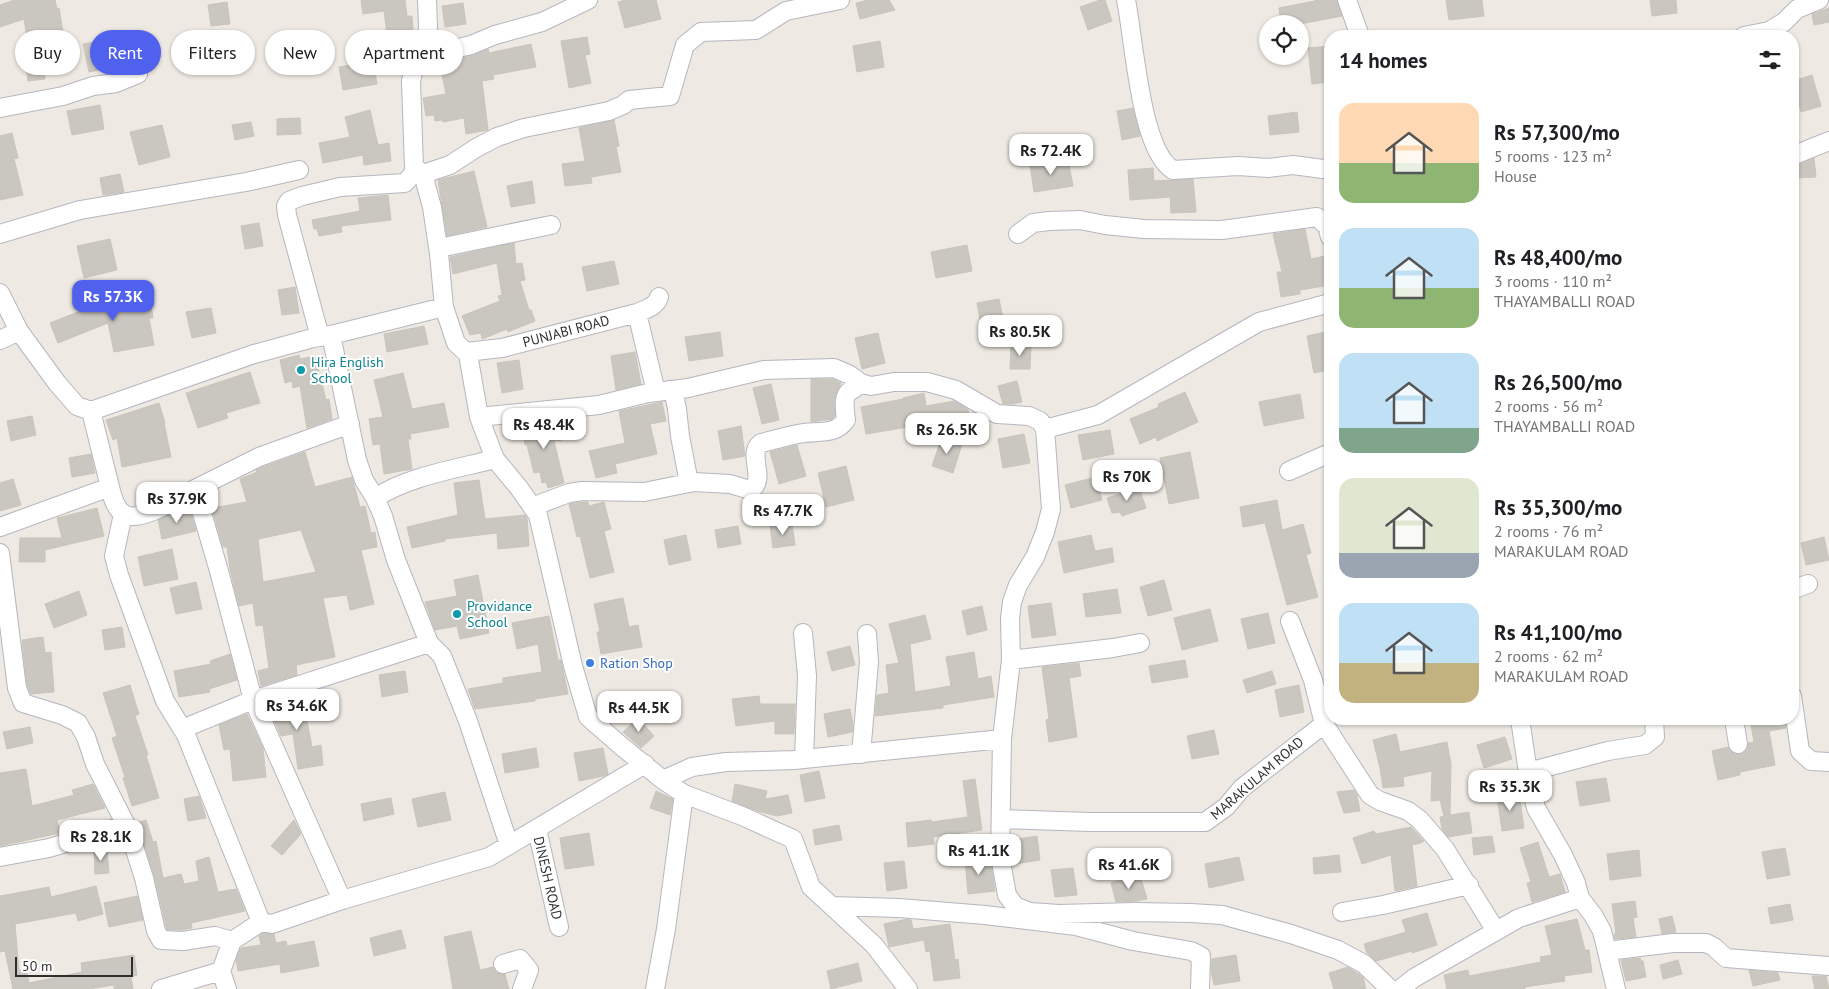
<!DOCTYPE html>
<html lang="en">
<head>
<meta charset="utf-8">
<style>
  body { margin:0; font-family:"PT Sans",sans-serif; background:#f6f6f6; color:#202124; height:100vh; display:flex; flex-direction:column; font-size:19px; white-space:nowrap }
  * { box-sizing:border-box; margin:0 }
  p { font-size:16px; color:#757577 }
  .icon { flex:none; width:28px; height:28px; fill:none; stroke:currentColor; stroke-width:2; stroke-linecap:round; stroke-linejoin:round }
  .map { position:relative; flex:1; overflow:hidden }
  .sheet { position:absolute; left:1324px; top:30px; width:475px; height:695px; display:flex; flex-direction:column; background:#fff; border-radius:20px; box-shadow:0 1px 4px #0004 }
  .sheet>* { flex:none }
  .banner { position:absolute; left:15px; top:30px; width:475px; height:45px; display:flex; gap:10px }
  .controls { position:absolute; left:1259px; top:15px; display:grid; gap:10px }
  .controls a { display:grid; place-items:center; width:50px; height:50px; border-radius:50%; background:#fff; box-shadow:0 1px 4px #0004; font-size:25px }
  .scale { position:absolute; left:15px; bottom:12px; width:118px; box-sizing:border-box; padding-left:5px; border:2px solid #2e2e2e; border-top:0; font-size:14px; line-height:18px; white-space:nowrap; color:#2e2e2e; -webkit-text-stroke:4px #fff; paint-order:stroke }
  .price { position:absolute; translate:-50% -42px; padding:0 11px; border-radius:10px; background:#fff; color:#222; font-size:16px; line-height:32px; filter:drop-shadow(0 1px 2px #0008) }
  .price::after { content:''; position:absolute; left:50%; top:30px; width:15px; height:11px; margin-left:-8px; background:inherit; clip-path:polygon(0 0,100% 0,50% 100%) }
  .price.active { background:#5061ed; color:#fff }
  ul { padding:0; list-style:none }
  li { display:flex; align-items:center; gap:15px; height:125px; padding:0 15px }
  li span { display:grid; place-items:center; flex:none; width:140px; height:100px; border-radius:15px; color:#555 }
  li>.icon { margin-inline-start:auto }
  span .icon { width:60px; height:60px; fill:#fffc; stroke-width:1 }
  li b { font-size:21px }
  h2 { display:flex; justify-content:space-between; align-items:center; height:60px; padding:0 15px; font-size:21px }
  .tag { padding:0 18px; border-radius:22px; background:#fff; box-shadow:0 1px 4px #0004; font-size:18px; line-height:45px }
  .tag.active { background:#5061ed; color:#fff }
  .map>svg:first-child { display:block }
  .building { fill:#cac7c0; stroke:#c9c5bb; fill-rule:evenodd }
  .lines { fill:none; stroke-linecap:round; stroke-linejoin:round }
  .street-casing { stroke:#b5b6c0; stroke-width:20 }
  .street { stroke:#fff; stroke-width:18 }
  .culture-dot { fill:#0f9aa8; stroke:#fff; stroke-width:2 }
  .shop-dot { fill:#3f7fe0; stroke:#fff; stroke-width:2 }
  .labels { text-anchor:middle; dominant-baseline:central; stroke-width:4; stroke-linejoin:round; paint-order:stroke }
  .street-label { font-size:14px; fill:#2e2e2e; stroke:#fff }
  .culture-label { font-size:14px; fill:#0d838f; stroke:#fff; text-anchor:start }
  .shop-label { font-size:14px; fill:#366cbe; stroke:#fff; text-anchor:start }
</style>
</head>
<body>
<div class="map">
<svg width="1829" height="989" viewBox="0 0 1829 989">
  <rect width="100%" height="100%" fill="#eee9e2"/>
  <path class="building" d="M14,0H55L57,9L59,8L63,32L39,37L45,79L28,81L24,51L29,50L24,19L0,27V5Z
    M361,0H405L407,16H412L414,40L388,43L384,11L363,14Z
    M626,0H656L661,19L625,28L618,2Z
    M868,0H889L895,10L860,19L856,3Z
    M1100,0H1105L1112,21L1088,30L1080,7Z
    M1314,0H1337L1342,16L1300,24H1281L1279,8L1315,1Z
    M1446,0H1482L1484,16L1449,20Z
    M1650,0H1676L1677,13L1652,16Z
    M227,2L230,24L211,26L208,5Z
    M463,3L466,24L445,27L442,6Z
    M1829,8V22L1814,25L1812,14Z
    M139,34L142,50L111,55L113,67L89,72L83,44Z
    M587,37L590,54L585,55L591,83L569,88L561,41Z
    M880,41L884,67L857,72L853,46Z
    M531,44L536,67L493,75L494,79L482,81L488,130L466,134L464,118L443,122L442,120L435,121L434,115L426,116L423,98L446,94L439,61L452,60L474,55L488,49L489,53Z
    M1330,46V82L1312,84L1308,48Z
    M373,61L377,84L343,90L339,67Z
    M1812,75L1821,106L1801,112L1793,81Z
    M100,105L104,129L72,135L67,111Z
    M1133,108L1140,136L1122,140L1117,111Z
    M370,110L378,145L389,143L391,161L364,165L363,155L323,163L319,143L350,137L345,117Z
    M1297,112L1299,132L1270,135L1268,116Z
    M300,118L301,134L277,135V119Z
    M614,120L619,146L616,147L621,172L591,177L592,183L565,186L562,164L585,161L579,128Z
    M251,122L254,136L235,140L232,125Z
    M162,125L170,157L139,165L130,132Z
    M12,133L18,158L14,159L23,195L0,200V136Z
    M1814,158L1816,177L1797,178L1796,166Z
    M1068,159L1073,186L1034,192L1030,165Z
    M1153,168L1154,181L1193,179L1196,212L1171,213L1170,197L1130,200L1128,170Z
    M474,171L487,227L447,236L438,180Z
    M120,174L124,192L103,195L100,178Z
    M532,181L535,203L511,207L507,186Z
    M388,195L391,220L341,226L342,232L319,236L317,229H314L312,220L360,211L358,198Z
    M259,223L263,246L245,249L241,226Z
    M1305,229L1311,259L1330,255V285L1300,290V294L1281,297L1277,272H1282L1273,234Z
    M110,239L117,270L84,278L77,246Z
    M514,243L516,264L522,263L525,280L520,281L529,310H531L535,321L508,332L507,329L482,339L481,333L470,335L462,316L500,301L498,296L502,295L497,263L453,274L450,257Z
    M967,245L972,271L936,278L931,252Z
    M614,261L619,284L587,291L582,267Z
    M295,287L299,313L282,315L278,290Z
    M149,291L153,318H149L154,345L114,352L108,323L58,343L50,323L108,300V298Z
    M999,299L1005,328L982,332L977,303Z
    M211,308L216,333L192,338L186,312Z
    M424,326L428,344L387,352L384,334Z
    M1330,331V370L1314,373L1307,336Z
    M720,332L723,356L689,361L685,337Z
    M878,333L885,363L862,369L855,338Z
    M1011,344L1031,345L1030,369H1010Z
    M635,352L641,384L616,390L611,356Z
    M299,355L300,359L315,356L326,400L329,399L332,419L307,428L300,386L293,388L292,381L285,383L280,360Z
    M519,360L523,389L502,393L497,363Z
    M250,372L260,403L226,413L228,418L198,428L186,393Z
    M403,373L412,409L444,403L449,427L410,434L411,439H408L412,469L384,474L380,444L373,445L369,419L383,417L374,380Z
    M811,379H832L841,383L836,394L835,416L832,419L811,422Z
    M1017,381L1022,402L1013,404H1003L998,386Z
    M771,384L779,420L762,424L753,388Z
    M1185,392L1198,422L1157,441L1156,437L1140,444L1130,419L1159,407L1158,404Z
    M924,393L926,406L954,401L968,409L970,421L909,432L908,427L866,434L861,407L903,399V398Z
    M1300,394L1304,418L1264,426L1259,402Z
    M662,402L666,421L650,424L657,454L615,464L617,473L596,478L589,451L625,443L619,411Z
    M159,403L165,423H164L171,457L122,467L117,438L113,440L106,420Z
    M32,416L36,435L11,441L7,421Z
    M559,420L562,440L554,441L564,483L548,488L546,482L542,483L540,472L534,473L527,445H525L522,423Z
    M741,426L745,456L723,460L718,431Z
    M1110,430L1114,454L1083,460L1078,435Z
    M1024,434L1030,463L1003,468L998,439Z
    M942,437L962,444L953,473L932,466Z
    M797,445L806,476L779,484L770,452Z
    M305,452L315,487L352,477L360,507L365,506L371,533L375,532L377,547L361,550L374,604L350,610L347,595L323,598L335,657L296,665L297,675L261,686L258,671L269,668L263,625L256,626L253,603L239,606L230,569L227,547H223L212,508L247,502L240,479L257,472L256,470L263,467ZM301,530L316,572L263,582L258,539Z
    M1190,452L1199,498L1169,504L1160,458Z
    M91,454L95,473L72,477L69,458Z
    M846,466L854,500L826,507L818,473Z
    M1096,477L1102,500L1071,508L1065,485Z
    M13,479L21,505L0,511V483Z
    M479,480L485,519L525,515L527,518L529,546L498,549L497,533L445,539V541L412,548L407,527L458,515L454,483Z
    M1139,488L1146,508L1122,516L1120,512L1112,513L1107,498Z
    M1277,500L1282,530L1303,524L1311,553L1306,555L1318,597L1287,605L1265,523L1243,527L1240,507Z
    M583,502H588L589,506L604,502L611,529L604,531L614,572L590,578L580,536L577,537L569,504Z
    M189,507L196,531L162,539L158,520L181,509Z
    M97,508L104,536L45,550V562H19L20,538H62L57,518Z
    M792,523L795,545L773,548L770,526Z
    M738,526L741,544L718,548L715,530Z
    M686,535L691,560L669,565L664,540Z
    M1091,535L1095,551L1112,548L1114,562L1064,573L1058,542Z
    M1824,537L1829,560L1806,565L1801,543Z
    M172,549L178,579L144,586L138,557Z
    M478,575L489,633L460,639L457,626L435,630L425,602L457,596L454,580Z
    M1164,580L1172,610L1148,616L1140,587Z
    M196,582L202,609L176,614L170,588Z
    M1117,589L1121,613L1086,617L1083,594Z
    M79,591L87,615L54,628L45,604Z
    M623,598L629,627L638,625L642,647L601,654L597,632H600L594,604Z
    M1051,603L1056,635L1032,638L1028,606Z
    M982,606L987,630L967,635L962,611Z
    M1210,609L1218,641L1182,650L1174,618Z
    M1268,613L1275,643L1248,649L1241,619Z
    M925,615L931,639L910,644L915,692L951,686L946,657L974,652L978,679L991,676L994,697L943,705V708L875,716L877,695L889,693L886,665L899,663L889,624Z
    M549,616L558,660H561L568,694L535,699V701L475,709L468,689L503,683V678L542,672L538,644L517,649L512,623Z
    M122,627L125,647L105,650L102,630Z
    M43,637L45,653L51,652L54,692L31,694L27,685L22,640Z
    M850,646L855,665L832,671L827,652Z
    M230,654L237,680L209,689L210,692L179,697L174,671L211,664L210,661Z
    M1185,660L1188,677L1152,683L1149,666Z
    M1079,663L1081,676L1069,678L1077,737L1049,742L1046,720L1049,719L1042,667Z
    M405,671L408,692L382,697L379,675Z
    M1272,671L1276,684L1247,693L1243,680Z
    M130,685L139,714L135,716L148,755H146L159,798L132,806L123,778L125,777L112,738L117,736L103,693Z
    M1299,685L1304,712L1280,717L1275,690Z
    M302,695L312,747L321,745L323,765L298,769L293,734L281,736L268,706Z
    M759,696L760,704H795L794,734H775V721L736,726L732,699Z
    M850,709L853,724L852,732L828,737L824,714Z
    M247,714L263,748L266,777L233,781L230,749L224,750L219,725Z
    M638,718L654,736L641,748L623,732Z
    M1750,719H1785L1786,728L1769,731L1775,765L1740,772V775L1718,780L1712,751L1728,747L1735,754H1740L1745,752L1748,743L1754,742Z
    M30,727L33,743L7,749L3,732Z
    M1214,730L1219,754L1192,759L1187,736Z
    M1396,734L1400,752L1447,742L1451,764L1450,815L1469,812L1472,833L1448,837L1442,829L1440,817L1444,816L1440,800L1431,801L1432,771L1403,777L1404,786L1383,788L1380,768L1373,740Z
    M1505,737L1512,759L1484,768L1477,745Z
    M536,748L539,767L505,773L502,754Z
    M603,748L608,774L604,776L579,781L574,753Z
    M26,769L32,806L74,795L72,790L93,784L105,808L57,820L60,833L0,846V773Z
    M819,771L825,798L805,802L800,775Z
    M1606,778L1610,801L1580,806L1576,782Z
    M975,779L982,830L933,837L934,844L908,847L906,823L931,820L932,822L968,817L963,781Z
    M735,784L767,791L765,799L788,795L792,813L777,816L757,811L732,801Z
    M1354,790L1357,795L1360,811L1344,813L1337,792Z
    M656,791L673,799L670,815L650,808Z
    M445,792L451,820L418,827L412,799Z
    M1519,793L1524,828L1502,831L1497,796Z
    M199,796L206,818L188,821L184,799Z
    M391,798L394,814L364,821L361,804Z
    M146,820L153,842L156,841L163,878L181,874L184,884L199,881L196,861L209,857L218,892L236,889L245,911L191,923L192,928L181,930H167L154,875L137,823Z
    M294,820L301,834L282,855L271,846Z
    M839,825L842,840L815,845L813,830Z
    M1411,827L1424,841L1421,843L1412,845L1417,886L1395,891L1391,855L1362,864L1353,838L1374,831L1376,834Z
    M589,833L594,865L565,869L560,838Z
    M1037,836L1040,860L1015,864L1011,840Z
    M1492,836L1495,852L1474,855L1472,838Z
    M1538,842L1549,877L1560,874L1565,892L1532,902L1527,883L1531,882L1520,848Z
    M1785,848L1790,875L1767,879L1762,852Z
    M107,849L109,873L95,874L94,850Z
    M1639,850L1641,876L1610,880L1607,854Z
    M1339,855L1341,872L1314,874L1313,858Z
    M1239,857L1244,880L1209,888L1205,864Z
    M990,858L995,891L968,894L965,860Z
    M904,861L907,888L887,891L884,863Z
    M1073,868L1077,895L1055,897L1051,870Z
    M1140,875L1147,899L1137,901L1116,902L1111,883Z
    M96,886L103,914L78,921L76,913L15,924L19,971L26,969L29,983L82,972L81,963L134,955L137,975L131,977L133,989H114V985L89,989H13L5,951L0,952V896L49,887L51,897Z
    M137,896L143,920L109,927L104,903Z
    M1635,901L1637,917L1633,918L1636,937L1615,939L1614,934H1616L1612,904Z
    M1790,904L1793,920L1771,924L1768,908Z
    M1427,913L1437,945L1412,953V951L1376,961L1367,953L1364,944L1406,932L1402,920Z
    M1672,916L1676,932L1662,934L1659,919Z
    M908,919L911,920L913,929L950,924L955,960L958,959L960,978L934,981L930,951L926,952L924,940L889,947L884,924Z
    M1577,919L1585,950H1589L1592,972L1564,976L1565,981L1525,987V989H1447L1444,975L1468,970L1469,976L1541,962L1540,957L1552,955L1545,926Z
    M401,930L406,948L374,956L370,938Z
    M471,931L480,970L493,967L496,972L505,974L509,989H453L444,937Z
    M263,933L274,934L276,943L286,941L287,946L314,941L319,966L281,973L280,964L238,971L236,960L241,948L261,945L259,936Z
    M1236,955L1240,981L1214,985L1211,971L1212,959Z
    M1640,958L1641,961H1643L1646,977L1626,981L1621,960Z
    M1678,960L1682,974L1663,979L1660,965Z
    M858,963L862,981L831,989L827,971Z
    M1348,967L1363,977L1366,989H1334L1329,973Z
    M1749,970L1778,973L1780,980L1753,986Z
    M1812,976H1826L1829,989H1815Z"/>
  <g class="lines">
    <defs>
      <path id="street" d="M427,0L428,27L425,49L416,59L411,81L414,167L423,174L432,207L439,254L444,307L456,343L468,354L479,417L495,459
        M1126,0C1134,38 1140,150 1173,170L1238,166L1268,168L1293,165L1323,169L1330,168
        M1347,0L1360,36
        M1744,36L1769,31L1784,22L1797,9L1819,0
        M425,49L450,50L471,45L495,35L542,22L588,0
        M0,108L63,96L93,86L116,83L138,74
        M1792,156L1829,141
        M423,174L450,165L476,148L497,137L524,128L609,111L623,105L629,100L670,96L685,45L701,32L756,30L786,11L840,0
        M0,234L80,210L246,182L299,170
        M1018,234L1033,223L1049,221L1080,220L1105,225L1144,229L1222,230L1317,217L1327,226L1330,237
        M439,248L551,225
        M0,293L19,331L57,383L77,406L91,411L254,354L313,338L331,335L444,307
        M1330,303L1259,322L1098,415L1045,429L1051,509L1045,532L1035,557L1018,585L1012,602L1010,619L1011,660L1002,739L1000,856L1007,895L1015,906L1030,912L1059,914L1135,912L1191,913L1222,915L1291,934L1338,950L1364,964L1390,989
        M637,313L656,392
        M331,335L357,460L364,480L375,498C409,476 456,469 495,459L519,488L538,515L573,666L588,717L620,745L663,780L684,794L666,929L655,989
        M320,337L287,215L286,206L289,201L302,196L340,187L405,183L417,169
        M0,340L19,331
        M466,352L502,348L637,313C646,309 656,307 659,297
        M669,390L674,394L677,409L680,436L689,483
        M91,411L110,487
        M479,417L599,405L648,393L688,388L764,370L834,368L850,375L861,383L871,386L894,382H927L956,390L997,414L1029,416L1040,421L1045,429
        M1289,471L1330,453
        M195,489L259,457L350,424
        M532,507L569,493L582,491L644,492L694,482L730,484L750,490C768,480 746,454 761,443C775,440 789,435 804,433C820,431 835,435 846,420C845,411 842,396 850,391C855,388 857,388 861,383
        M123,514L114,556L119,575L165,701L186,735L261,922
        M0,527L110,487C112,496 115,509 124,514C139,524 180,497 195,489L219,571L253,700L182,729
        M0,553L17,688L23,703L62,715L78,723L86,737L95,764L129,831L144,878L156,931L161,940L183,941L215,936L232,941
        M1792,590L1808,584
        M1290,621L1313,680L1324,724
        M803,633L807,676L804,759
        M429,643L442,656L468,721L509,845
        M1011,660L1113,648L1140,643
        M1792,696L1800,751L1811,761L1829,762
        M1520,719L1529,779L1536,808L1563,855L1576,883L1580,898
        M1734,719L1738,744
        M861,754L869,662L867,634
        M1528,772L1608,751L1645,745L1655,737L1654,719
        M663,780L692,767L726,762L794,760L1002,739
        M684,794L742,816L793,839L811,887L874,945L908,989
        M1001,819L1090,822H1205L1226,807L1242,788L1324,724L1370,795L1380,801L1408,811L1420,820L1445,849L1496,931
        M537,829L559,927
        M0,857L49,848L126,825
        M342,900L253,700L429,643L396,560L383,516L375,498
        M832,906L899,908L985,915L1076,926L1133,941L1191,951L1201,956L1200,989
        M1342,912L1383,905L1469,885
        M1607,951L1673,943H1706L1714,947L1726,958L1829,966
        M503,964L520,959L529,970L522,989
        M161,989L221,971
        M227,989L221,971L232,941L261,922L272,924L342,900L489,857L645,764
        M1400,989L1414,978L1519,918L1580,898L1593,915L1602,931L1616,989"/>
    </defs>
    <use href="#street" class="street-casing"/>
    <use href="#street" class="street"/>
  </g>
  <g class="culture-dot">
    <circle cx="301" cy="370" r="5"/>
    <circle cx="457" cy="614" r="5"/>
  </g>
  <circle class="shop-dot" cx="590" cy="663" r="5"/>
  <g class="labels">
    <g class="street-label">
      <text transform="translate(566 331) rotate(-15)">PUNJABI ROAD</text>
      <text transform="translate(1257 778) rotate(-41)">MARAKULAM ROAD</text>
      <text transform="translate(548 878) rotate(77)">DINESH ROAD</text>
    </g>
    <g class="culture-label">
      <text x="311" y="362">Hira English<tspan x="311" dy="16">School</tspan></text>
      <text x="467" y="606">Providance<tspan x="467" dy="16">School</tspan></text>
    </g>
    <g class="shop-label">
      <text x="600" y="663">Ration Shop</text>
    </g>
  </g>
</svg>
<div class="controls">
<a><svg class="icon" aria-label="locate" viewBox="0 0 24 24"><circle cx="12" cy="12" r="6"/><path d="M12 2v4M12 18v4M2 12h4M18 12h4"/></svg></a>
</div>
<div class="scale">50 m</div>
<b class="price" style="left:1051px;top:176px">Rs 72.4K</b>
<b class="price active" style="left:113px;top:322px">Rs 57.3K</b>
<b class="price" style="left:1020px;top:357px">Rs 80.5K</b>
<b class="price" style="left:544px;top:450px">Rs 48.4K</b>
<b class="price" style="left:947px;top:455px">Rs 26.5K</b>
<b class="price" style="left:1127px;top:502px">Rs 70K</b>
<b class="price" style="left:177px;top:524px">Rs 37.9K</b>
<b class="price" style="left:783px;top:536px">Rs 47.7K</b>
<b class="price" style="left:297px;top:731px">Rs 34.6K</b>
<b class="price" style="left:639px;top:733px">Rs 44.5K</b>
<b class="price" style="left:1510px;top:812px">Rs 35.3K</b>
<b class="price" style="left:101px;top:862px">Rs 28.1K</b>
<b class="price" style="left:979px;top:876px">Rs 41.1K</b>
<b class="price" style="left:1129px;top:890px">Rs 41.6K</b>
<div class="banner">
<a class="tag">Buy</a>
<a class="tag active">Rent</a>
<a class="tag">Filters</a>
<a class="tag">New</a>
<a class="tag">Apartment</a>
</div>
<section class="sheet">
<h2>14 homes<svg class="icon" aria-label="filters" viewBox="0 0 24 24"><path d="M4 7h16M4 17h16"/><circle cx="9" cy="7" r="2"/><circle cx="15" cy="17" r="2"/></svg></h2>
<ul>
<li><span style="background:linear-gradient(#ffd9b3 60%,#8fb573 0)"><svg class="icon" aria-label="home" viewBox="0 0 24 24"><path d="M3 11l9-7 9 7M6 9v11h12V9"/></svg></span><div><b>Rs 57,300/mo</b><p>5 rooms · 123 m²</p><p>House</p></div></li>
<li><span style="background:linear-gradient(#bfe0f5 60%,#8fb573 0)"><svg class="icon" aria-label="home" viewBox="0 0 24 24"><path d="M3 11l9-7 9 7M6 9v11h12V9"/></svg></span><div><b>Rs 48,400/mo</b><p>3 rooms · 110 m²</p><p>THAYAMBALLI ROAD</p></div></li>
<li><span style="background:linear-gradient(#bfe0f5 75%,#7fa58c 0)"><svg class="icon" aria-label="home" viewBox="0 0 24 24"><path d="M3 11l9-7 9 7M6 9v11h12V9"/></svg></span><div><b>Rs 26,500/mo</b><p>2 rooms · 56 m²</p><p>THAYAMBALLI ROAD</p></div></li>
<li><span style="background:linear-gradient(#dfe7d0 75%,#9aa5b1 0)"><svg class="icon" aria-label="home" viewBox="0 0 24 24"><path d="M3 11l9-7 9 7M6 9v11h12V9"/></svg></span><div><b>Rs 35,300/mo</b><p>2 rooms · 76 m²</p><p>MARAKULAM ROAD</p></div></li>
<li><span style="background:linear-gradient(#bfe0f5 60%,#c2b280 0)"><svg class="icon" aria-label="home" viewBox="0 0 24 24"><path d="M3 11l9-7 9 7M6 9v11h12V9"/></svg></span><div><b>Rs 41,100/mo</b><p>2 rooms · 62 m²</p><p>MARAKULAM ROAD</p></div></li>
</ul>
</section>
</div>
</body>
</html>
